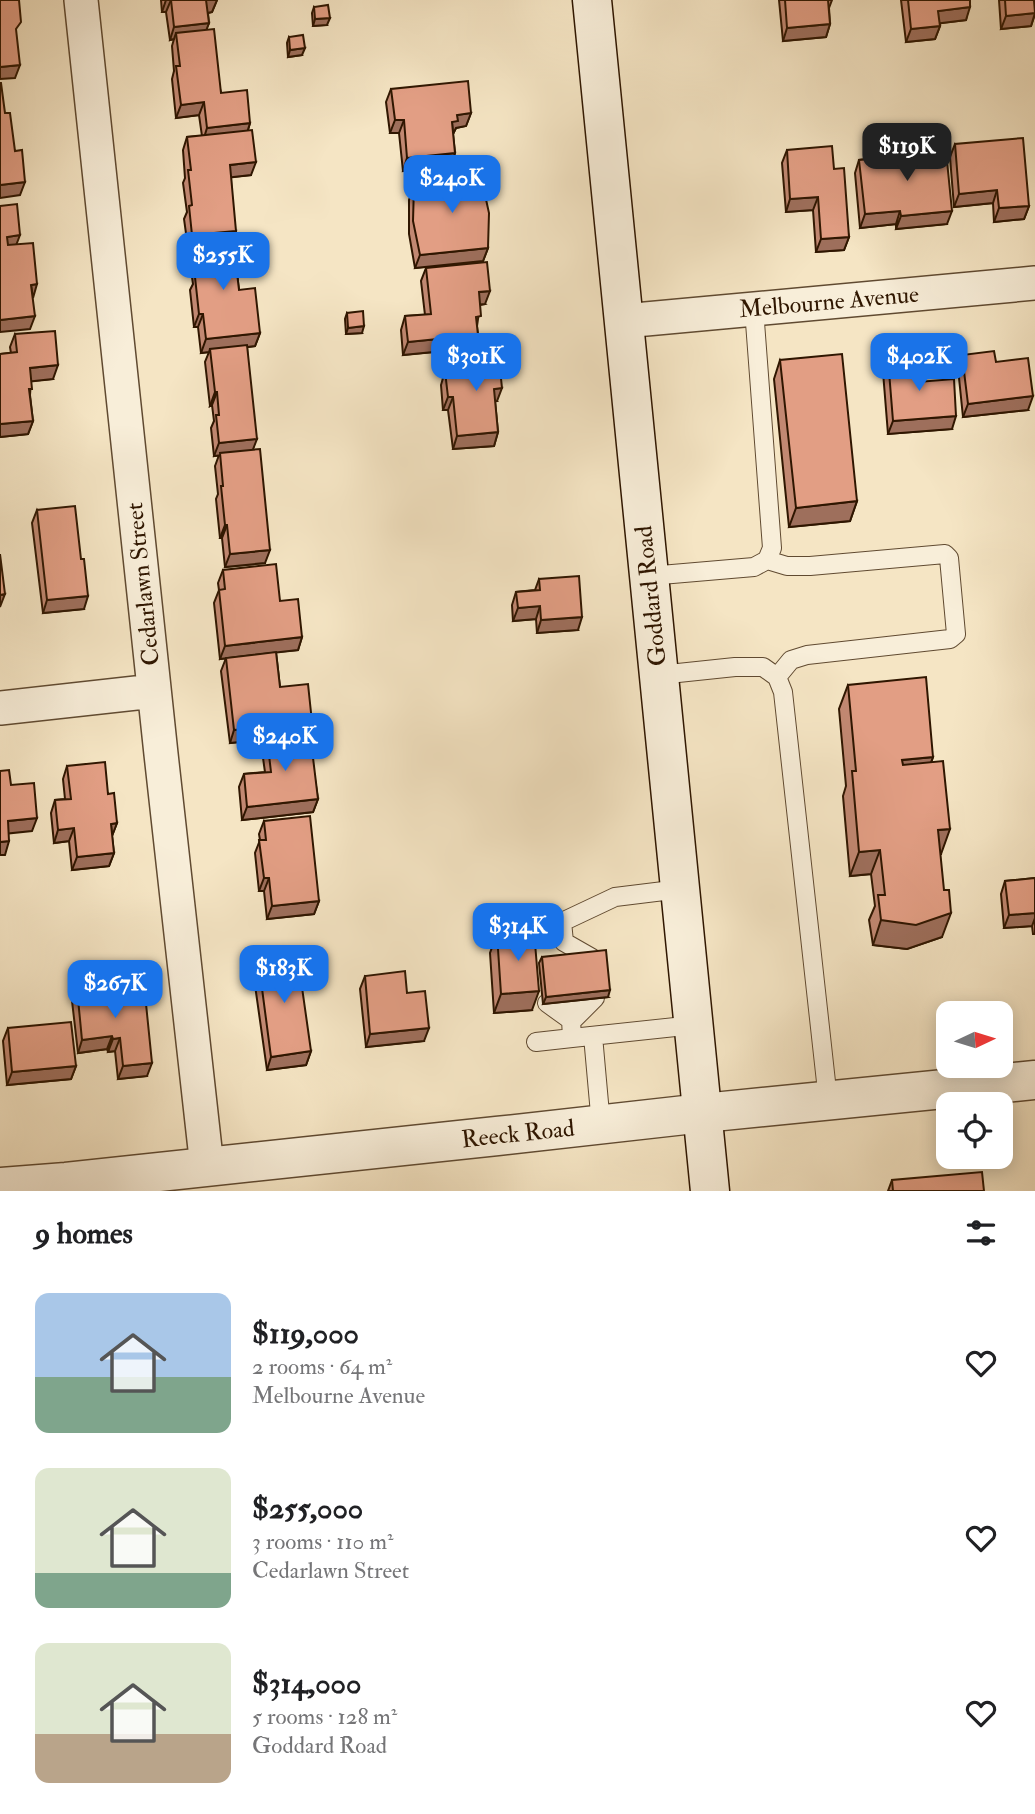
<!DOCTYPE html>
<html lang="en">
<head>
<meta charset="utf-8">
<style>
  body { margin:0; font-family:"IM FELL Double Pica",serif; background:#f2f2f2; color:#202124; height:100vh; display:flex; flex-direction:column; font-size:26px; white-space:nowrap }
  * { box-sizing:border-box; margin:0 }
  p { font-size:23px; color:#757577 }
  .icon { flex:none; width:38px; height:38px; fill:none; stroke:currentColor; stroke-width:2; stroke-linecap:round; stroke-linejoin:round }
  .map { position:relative; height:1191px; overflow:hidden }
  .side { display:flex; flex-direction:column; background:#fff; flex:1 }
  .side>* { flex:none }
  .needle { width:46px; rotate:86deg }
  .fabs { position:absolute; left:936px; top:1001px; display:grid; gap:14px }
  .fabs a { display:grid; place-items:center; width:77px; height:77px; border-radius:14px; background:#fff; box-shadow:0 4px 18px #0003; font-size:35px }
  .price { position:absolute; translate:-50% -60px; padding:0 16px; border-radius:14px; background:#1a73e8; color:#fff; font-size:23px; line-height:46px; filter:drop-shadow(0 2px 4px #0008) }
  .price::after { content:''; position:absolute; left:50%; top:42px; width:21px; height:16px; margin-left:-10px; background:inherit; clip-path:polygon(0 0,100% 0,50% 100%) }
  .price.active { background:#222; color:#fff }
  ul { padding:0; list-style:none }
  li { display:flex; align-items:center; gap:21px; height:175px; padding:0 35px }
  li span { display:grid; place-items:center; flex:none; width:196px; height:140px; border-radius:14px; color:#555 }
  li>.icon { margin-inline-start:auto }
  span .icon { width:84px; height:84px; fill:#fffc; stroke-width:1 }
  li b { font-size:30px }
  h2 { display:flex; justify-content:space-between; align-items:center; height:84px; padding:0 35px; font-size:30px }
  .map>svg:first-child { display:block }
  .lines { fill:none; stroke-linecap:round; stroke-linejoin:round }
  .service-casing { stroke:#604a31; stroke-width:20 }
  .minor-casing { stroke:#604a31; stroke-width:36 }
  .tertiary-casing { stroke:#604a31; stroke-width:41 }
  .secondary-casing { stroke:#2f1600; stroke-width:41 }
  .service { stroke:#f8eed9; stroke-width:18 }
  .minor { stroke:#f8eed9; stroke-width:33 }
  .tertiary { stroke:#f8eed9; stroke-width:38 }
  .secondary { stroke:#f8eed9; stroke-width:38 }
  .wall { fill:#c28872; stroke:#2f1600; stroke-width:2 }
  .shaded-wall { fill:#9e6f5c; stroke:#2f1600; stroke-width:2 }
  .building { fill:#e29e84; stroke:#2f1600; stroke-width:2 }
  .labels { text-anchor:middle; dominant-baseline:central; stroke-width:5; stroke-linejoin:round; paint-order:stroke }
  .street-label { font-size:24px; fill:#2f1600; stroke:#f8eed9 }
</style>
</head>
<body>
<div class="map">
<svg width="1035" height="1191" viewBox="0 0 1035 1191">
  <rect width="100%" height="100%" fill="#f5e5c4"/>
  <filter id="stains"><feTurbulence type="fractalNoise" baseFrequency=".00286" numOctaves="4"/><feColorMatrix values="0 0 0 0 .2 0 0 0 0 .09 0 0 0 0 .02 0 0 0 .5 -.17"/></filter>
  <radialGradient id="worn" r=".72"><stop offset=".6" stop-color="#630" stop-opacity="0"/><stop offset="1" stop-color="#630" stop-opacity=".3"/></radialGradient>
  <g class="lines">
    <defs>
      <path id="service" d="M767,560L787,566H810L945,554L949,558L956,634L950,639L807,655L791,660L777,677
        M649,576L754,567L767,560L772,548L754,309
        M659,675L735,667H763L777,677L783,692L828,1100
        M592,958L564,942L562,922L615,897L680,889
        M570,1001L572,1038L694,1025
        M547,1003L572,1021L595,998
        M593,1036L601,1125
        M536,1042L572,1038"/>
      <path id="minor" d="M81,0L161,754L207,1167
        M624,321L1035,283
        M0,708L154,691"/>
      <path id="tertiary" d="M0,1187L66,1182L497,1136L703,1113L1035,1080"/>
      <path id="secondary" d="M592,0L710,1191"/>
    </defs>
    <use href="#service" class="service-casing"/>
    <use href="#minor" class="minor-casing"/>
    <use href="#tertiary" class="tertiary-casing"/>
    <use href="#secondary" class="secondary-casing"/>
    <use href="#service" class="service"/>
    <use href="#minor" class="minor"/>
    <use href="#tertiary" class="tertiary"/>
    <use href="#secondary" class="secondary"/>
  </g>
  <path class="wall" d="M161,0H217L212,12L208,13L209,23L206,30L221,93L250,123L248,130L251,175L231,177L233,239L239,290L260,333L255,346L247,347L253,450L265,563L225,567L222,538H220L216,499L218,494L215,466L219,455L214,456L211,428L214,421L212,405L210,406L205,362L209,352L201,353L198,327H194L190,290L193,284L189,256L192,248H188L184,219L187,212L183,183L185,178L183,150L187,137L202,136L199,115L176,118L172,79L174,71L172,46L174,39L170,40L166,12H162Z
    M779,0H832L829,8L830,24L826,37L783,41Z
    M901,0H970L966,20L940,23V26L935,39L906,42Z
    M999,0H1035V14L1031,26L1001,29Z
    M314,7L327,25L313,26L312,13Z
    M289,37L302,55L288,57L287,43Z
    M391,89L471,113L466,126L456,128L453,134L455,153L451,166L403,171L399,133H390L386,102Z
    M955,144L1029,206L1024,219L994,222L993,203L954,207L950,157Z
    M787,150L834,169L849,237L844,250L816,252L813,210L786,212L782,163Z
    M888,151L921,153L947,224L896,229V224L860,228L855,173L859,160L886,157Z
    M445,176L488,248L483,261L415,268L409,234V200L414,186L442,183Z
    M426,268L485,304L480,305L477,326L478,335L474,348L403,355L401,330L405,316L425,315L421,281Z
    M347,313L362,333L346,334L345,319Z
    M15,334L53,379L31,381L30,395L33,421L28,434L0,437V354L11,353L10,347Z
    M463,353L497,401H495L498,432L494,446L453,449L448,410H443L441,385L445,371L459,370L458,366Z
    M962,355L1028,410L963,417L958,368Z
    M888,359L918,382L952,429L888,434L883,372Z
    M780,360L857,501L850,521L789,527L774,379Z
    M37,510L84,609L43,613L32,523Z
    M223,570L280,601L302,637L298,650L276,652L280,687L312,722L308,733L318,799L313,812L242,820L239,787L244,774L265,772L262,751L267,739L230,743L221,671L226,658L220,659L214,603L219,590L218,583Z
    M539,579L578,630L537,633L536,619L513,621L512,605L516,592L535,590Z
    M848,685L933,757L931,763L941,854H940L942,937L907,949L873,945L869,920L875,906L871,874L850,876L843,796L846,786L839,709Z
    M67,766L108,794L117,823L112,836L114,853L109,866L72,870L69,841L54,843L51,813L55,800L65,799L63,779Z
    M264,821L319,901L314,914L267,919L264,891H259L255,853L260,840L259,834Z
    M1035,878V934H1033L1032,926L1004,928L1001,894L1005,881Z
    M497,934L532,1010L494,1013L490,953Z
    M542,957L608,997L543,1004L539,963Z
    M258,958L311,1051L306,1065L267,1070L253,971Z
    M365,976L407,993L424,1041L366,1047L360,989Z
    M76,978L97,992L114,997L147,1076L118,1079L115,1051L108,1052L107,1049L78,1053L71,992Z
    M8,1028L76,1066L71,1079L7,1085L3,1041Z
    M892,1180L984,1191H888Z"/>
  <path class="shaded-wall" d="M166,0H171L166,12H162Z
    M206,0H217L212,12L202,14Z
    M970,7L966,20L934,24L938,11Z
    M1035,13L1031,26L1001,29L1006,16Z
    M330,18L327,25L313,26L315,19Z
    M209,23L204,36L176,33L174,39L170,40L174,27Z
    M830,24L826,37L783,41L787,28Z
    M940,26L935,39L906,42L911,29Z
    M305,48L302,55L288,57L290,50Z
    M20,65L15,78L0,79V67Z
    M204,102L199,115L176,118L181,105Z
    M471,113L466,126L456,128L453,134L452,122L457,115Z
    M395,120H404L399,133H390Z
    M250,123L246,136L203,141L207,128Z
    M455,153L451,166L403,171L407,158Z
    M256,162L251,175L225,178L230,165Z
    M25,182L20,195L0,198V185Z
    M997,190L993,203L954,207L959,194Z
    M818,197L813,210L786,212L790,199Z
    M1029,206L1024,219L994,222L999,208Z
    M900,211L896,224L860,228L865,214Z
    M952,211L947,224L896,229L901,216Z
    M236,231L232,244L194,243L192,248H188L192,235Z
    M20,235L15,248L3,250L7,237Z
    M849,237L844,250L816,252L821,239Z
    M488,248L483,261L415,268L420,255Z
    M37,284L33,298L31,285Z
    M490,291L485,304L474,305L479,292Z
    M199,314H203L198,327H194Z
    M35,316L30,329L0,332V320Z
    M364,326L362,333L346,334L348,328Z
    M260,333L255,346L210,352V349L209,352L201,353L206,339Z
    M478,335L474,348L403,355L408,342Z
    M58,365L53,379L25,382L30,368Z
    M502,388L497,401L490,402L494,389Z
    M215,392H217L212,405L210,406Z
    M1033,396L1028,410L963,417L968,404Z
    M448,397H453L448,410H443Z
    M956,416L952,429L888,434L893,421Z
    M33,421L28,434L0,437V424Z
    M498,432L494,446L453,449L457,436Z
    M257,439L252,452L214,456L219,443Z
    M857,501L850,521L789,527L796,508Z
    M225,525H227L222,538H220Z
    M270,550L265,563L225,567L230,554Z
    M5,594L0,607V595Z
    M88,596L84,609L43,613L47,600Z
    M540,606L536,619L513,621L518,608Z
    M582,617L578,630L537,633L541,620Z
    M302,637L298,650L220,659L225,646Z
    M312,722L307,735L230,743L234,730Z
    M933,757L924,781L893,784L902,760Z
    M318,799L313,812L242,820L247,807Z
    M37,818L32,831L3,834L8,821Z
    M117,823L112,836L111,824Z
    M74,828L69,841L54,843L58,830Z
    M950,829L941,854L929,855L938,830Z
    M9,841L5,855H0V842Z
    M880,850L871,874L850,876L859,852Z
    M114,853L109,866L72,870L77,857Z
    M264,878H269L264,891H259Z
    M319,901L314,914L267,919L272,906Z
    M951,913L942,937L907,949L873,945L881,920Z
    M1035,913V918L1032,926L1004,928L1009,915Z
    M610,990L608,997L543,1004L546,997Z
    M539,991L532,1010L494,1013L501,994Z
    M429,1028L424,1041L366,1047L370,1034Z
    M112,1036L107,1049L78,1053L82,1040Z
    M120,1038L115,1051L108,1052L113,1039Z
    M311,1051L306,1065L267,1070L271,1057Z
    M152,1063L147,1076L118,1079L123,1066Z
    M76,1066L71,1079L7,1085L12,1072Z"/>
  <path class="building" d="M0,0H19L21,22L16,29L20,65L0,67Z
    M171,0H211H206L209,23L174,27Z
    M785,0H828L830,24L787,28Z
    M908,0H970V7L938,11L940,26L911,29Z
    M1005,0H1034L1035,13L1006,16Z
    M328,5L330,18L315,19L314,7Z
    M214,29L221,93L247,90L250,123L207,128L204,102L181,105L176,66H180L176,33Z
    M303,35L305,48L290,50L289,37Z
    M468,81L471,113L457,115L458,121L452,122L455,153L407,158L404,120H395L391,89Z
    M0,83H1L5,113H10L15,151L22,150L25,182L0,185Z
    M252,130L256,162L230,165L236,231L192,235L189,206L192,205L188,170H191L187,137Z
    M1023,138L1029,206L999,208L997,190L959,194L955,144Z
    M832,146L834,169L844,168L849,237L821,239L818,197L790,199L787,150Z
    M920,148L921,153L946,151L952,211L901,216L900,211L865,214L859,160L889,157L888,151Z
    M480,172L489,213L488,248L420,255L413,221L414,186L446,183L445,176Z
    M17,204L20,235L7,237L8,245L33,243L37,284L31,285L35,316L0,320V206Z
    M233,238L239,290L255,288L260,333L206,339L203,314H199L195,277L198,276L194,243Z
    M487,262L490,291L479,292L481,316L476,317L478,335L408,342L405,316L431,314L426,268Z
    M363,311L364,326L348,328L347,313Z
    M55,331L58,365L30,368L32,389H29L33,421L0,424V354L17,352L15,334Z
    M247,345L257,439L219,443L216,415H219L217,392H215L210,349Z
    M498,350L502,388L494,389L498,432L457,436L453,397H448L445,371L465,370L463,353Z
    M994,351L996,362L1028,358L1033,396L968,404L962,355Z
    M842,354L857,501L796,508L780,360Z
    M916,357L918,382L954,379L956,416L893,421L888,359Z
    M260,449L270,550L230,554L227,525H225L221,486H223L220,453Z
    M75,506L81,559H84L88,596L47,600L37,510Z
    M0,554L5,594L0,595Z
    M276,564L280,601L298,599L302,637L225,646L219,590L225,589L223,570Z
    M579,576L582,617L541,620L540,606L518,608L516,592L540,590L539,579Z
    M276,652L280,687L308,684L312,722L234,730L226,658Z
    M926,677L933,757L902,760L903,765L943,761L950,829L938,830L944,890H949L951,913L916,925L881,920L878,895H885L880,850L859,852L852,771H856L848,685Z
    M310,733L318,799L247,807L244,774L271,772L267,738Z
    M105,762L108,794L114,793L117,823L111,824L114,853L77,857L74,828L58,830L55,800L71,799L67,766Z
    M9,770L11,785L34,783L37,818L8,821L9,841L0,842V771Z
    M310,816L319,901L272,906L269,878H264L259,840H266L264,821Z
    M1035,878V913L1009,915L1005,881Z
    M534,931L539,991L501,994L497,934Z
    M606,950L610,990L546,997L542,957Z
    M297,952L311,1051L271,1057L258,958Z
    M405,971L407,993L425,991L429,1028L370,1034L365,976Z
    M95,976L97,992L114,990V997L145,994L152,1063L123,1066L120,1038L113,1039L112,1036L82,1040L76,978Z
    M71,1022L76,1066L12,1072L8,1028Z
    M982,1172L984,1191H893L892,1180Z"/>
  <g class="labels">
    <g class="street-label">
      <text transform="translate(829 302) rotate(-5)">Melbourne Avenue</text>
      <text transform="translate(143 584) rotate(-96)">Cedarlawn Street</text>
      <text transform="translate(651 596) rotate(-96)">Goddard Road</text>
      <text transform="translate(518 1134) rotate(-6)">Reeck Road</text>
    </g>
  </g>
  <rect width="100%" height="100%" filter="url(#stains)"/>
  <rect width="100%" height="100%" fill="url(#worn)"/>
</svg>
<div class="fabs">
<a><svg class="needle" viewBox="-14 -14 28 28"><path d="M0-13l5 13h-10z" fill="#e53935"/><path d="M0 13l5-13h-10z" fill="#757577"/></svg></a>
<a><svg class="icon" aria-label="locate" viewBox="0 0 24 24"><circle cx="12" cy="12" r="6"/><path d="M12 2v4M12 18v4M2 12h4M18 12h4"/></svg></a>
</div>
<b class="price active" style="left:907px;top:183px">$119K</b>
<b class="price" style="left:452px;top:215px">$240K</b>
<b class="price" style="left:223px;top:292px">$255K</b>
<b class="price" style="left:476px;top:393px">$301K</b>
<b class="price" style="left:919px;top:393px">$402K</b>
<b class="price" style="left:285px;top:773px">$240K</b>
<b class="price" style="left:518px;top:963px">$314K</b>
<b class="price" style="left:284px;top:1005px">$183K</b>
<b class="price" style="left:115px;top:1020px">$267K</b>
</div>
<section class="side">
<h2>9 homes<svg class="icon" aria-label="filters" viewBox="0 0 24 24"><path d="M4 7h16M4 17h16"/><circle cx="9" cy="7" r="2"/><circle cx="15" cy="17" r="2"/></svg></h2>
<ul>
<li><span style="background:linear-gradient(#a9c7e8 60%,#7fa58c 0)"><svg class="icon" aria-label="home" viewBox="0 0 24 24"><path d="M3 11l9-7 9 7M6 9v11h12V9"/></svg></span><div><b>$119,000</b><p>2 rooms · 64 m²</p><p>Melbourne Avenue</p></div><svg class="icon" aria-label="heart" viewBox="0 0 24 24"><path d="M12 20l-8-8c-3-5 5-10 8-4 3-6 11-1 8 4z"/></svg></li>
<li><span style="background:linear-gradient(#dfe7d0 75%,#7fa58c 0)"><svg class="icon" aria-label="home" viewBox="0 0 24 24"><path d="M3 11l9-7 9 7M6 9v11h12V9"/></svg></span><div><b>$255,000</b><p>3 rooms · 110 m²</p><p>Cedarlawn Street</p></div><svg class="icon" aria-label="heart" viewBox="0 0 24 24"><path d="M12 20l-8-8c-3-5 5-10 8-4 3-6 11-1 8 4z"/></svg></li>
<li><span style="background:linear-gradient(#dfe7d0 65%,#b9a48a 0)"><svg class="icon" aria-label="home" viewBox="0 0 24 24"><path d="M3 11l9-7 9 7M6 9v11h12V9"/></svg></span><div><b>$314,000</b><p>5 rooms · 128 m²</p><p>Goddard Road</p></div><svg class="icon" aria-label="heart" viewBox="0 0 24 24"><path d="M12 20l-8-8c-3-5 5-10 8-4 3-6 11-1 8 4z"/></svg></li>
</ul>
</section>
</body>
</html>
